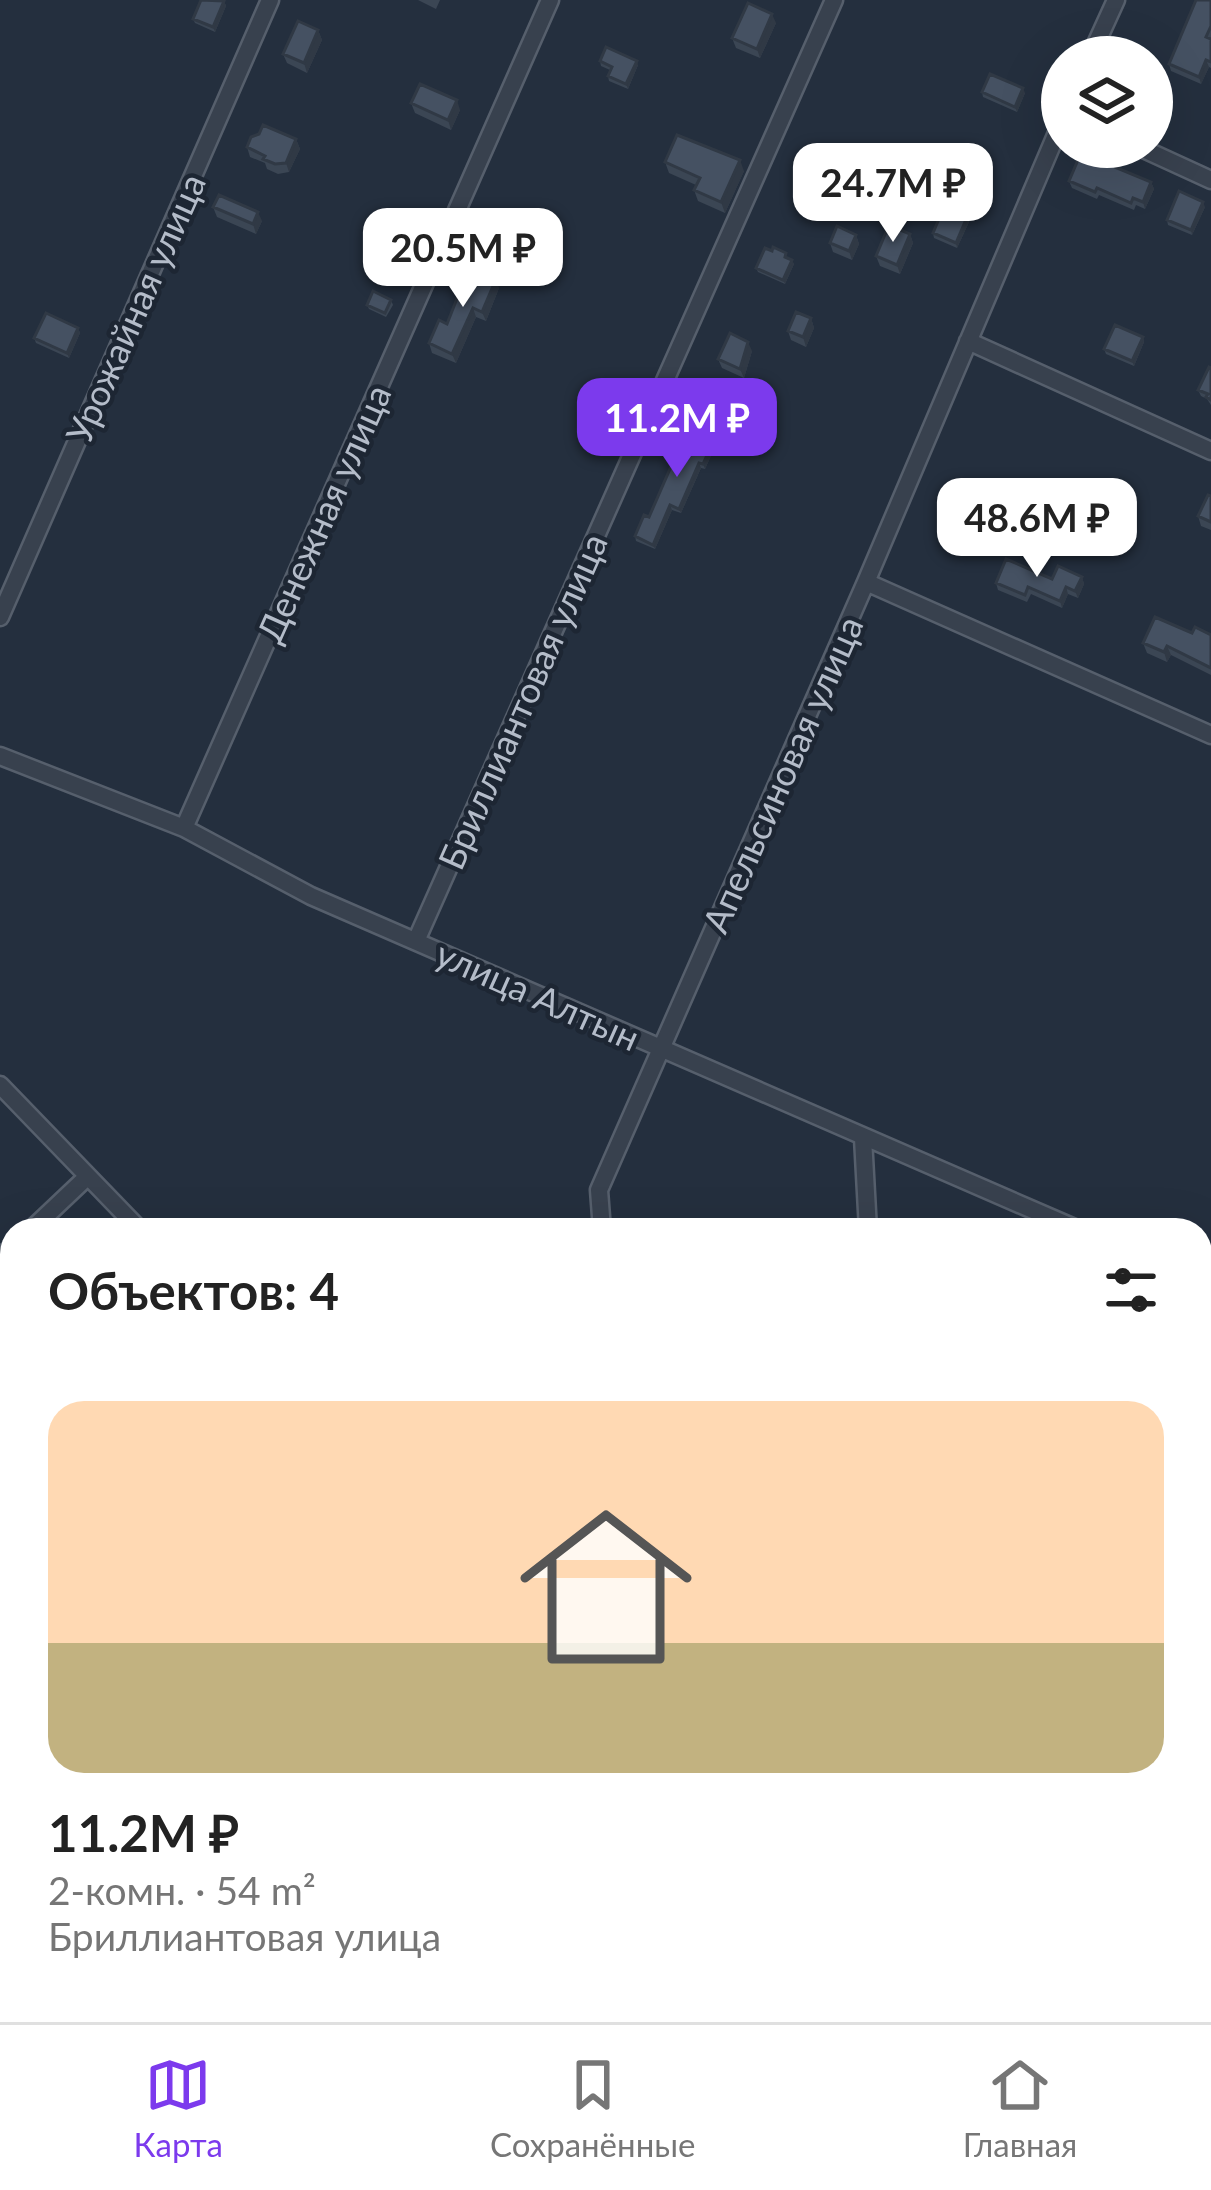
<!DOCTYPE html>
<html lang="ru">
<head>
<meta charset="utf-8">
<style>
  body { margin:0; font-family:Lato,sans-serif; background:#f2f2f2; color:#222; height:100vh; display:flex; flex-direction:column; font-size:45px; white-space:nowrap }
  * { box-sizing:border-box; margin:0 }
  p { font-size:39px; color:#767676 }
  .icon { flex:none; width:66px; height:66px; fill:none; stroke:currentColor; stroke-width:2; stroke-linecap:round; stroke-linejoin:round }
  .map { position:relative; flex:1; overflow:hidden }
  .panel { position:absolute; left:0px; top:1218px; width:1212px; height:804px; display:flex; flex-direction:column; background:#fff; border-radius:36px 36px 0 0; box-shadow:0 12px 48px #0002 }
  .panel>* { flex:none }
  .buttons { position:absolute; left:1041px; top:36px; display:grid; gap:24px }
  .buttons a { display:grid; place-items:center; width:132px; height:132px; border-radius:50%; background:#fff; box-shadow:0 12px 48px #0002; font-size:60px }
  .price { position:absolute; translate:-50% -102px; padding:0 27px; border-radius:24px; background:#fff; color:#222; font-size:39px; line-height:78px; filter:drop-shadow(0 3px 6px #0008) }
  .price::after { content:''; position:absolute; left:50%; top:72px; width:36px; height:27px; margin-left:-18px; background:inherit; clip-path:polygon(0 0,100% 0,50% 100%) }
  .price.current { background:#7c3aed; color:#fff }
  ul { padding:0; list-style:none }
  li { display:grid; align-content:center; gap:24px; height:636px; padding:0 48px }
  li+li { border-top:3px solid #e0e0e0 }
  li span { display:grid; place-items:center; height:372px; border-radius:36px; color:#555 }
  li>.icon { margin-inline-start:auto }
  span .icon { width:216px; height:216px; fill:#fffc; stroke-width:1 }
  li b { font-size:51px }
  h2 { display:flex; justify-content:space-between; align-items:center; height:144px; padding:0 48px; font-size:51px }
  .tab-bar { display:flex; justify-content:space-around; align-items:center; height:168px; border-top:3px solid #e0e0e0; background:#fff; font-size:33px; color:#767676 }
  .tab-bar a { display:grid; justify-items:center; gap:6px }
  .tab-bar .current { color:#7c3aed }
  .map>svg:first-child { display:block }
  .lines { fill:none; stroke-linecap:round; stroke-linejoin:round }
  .street-casing { stroke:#565f6c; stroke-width:21 }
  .street { stroke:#38414e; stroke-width:16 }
  .wall { fill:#3b4654 }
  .shaded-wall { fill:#303945 }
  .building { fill:#455162; stroke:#303945; stroke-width:3 }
  .labels { text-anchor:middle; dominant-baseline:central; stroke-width:9; stroke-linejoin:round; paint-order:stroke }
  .street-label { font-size:36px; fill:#b4bcc9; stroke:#1d2633 }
</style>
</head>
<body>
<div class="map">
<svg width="1211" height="2022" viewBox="0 0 1211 2022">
  <rect width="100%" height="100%" fill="#242f3e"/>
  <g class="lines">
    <defs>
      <path id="street" d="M1090,57L1116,0
        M1139,147L1211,180
        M968,341L1211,451
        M866,582L1211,735
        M0,617L270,0
        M0,756L184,828L311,896L1079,1230
        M184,828L550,0
        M416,941L834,0
        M0,1085L140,1230
        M863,1138L868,1230
        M31,1230L87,1177
        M602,1230L599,1190L866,582L1062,121
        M0,1258L12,1247
        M0,1615L12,1603
        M0,1960L12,1947
        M419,2010L420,2022
        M677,2010L678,2022
        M925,2010L927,2022
        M1193,2010L1195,2022
        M304,2022L316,2010"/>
    </defs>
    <use href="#street" class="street-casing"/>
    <use href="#street" class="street"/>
  </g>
  <path class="wall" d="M418,0H440L436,9Z
    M1211,0V68L1209,67L1201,84L1171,71L1169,64Z
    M224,1L226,6L215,32L195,23L193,19Z
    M776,23L760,58L736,48L732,38Z
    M318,30L322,40L307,73L287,63L283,54Z
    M600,61L638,65L628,89L609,81L608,76L610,70L601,66Z
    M982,92L1025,93L1017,112L983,97Z
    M411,103L460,110L451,130L415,113Z
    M296,139L300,149L289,172L278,174L267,169L265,163L250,157L247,147Z
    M665,162L744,171L725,213L698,201L694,190L696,185L669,173Z
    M1069,181L1151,182L1154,189L1145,209L1136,205L1134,210L1099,195L1097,199L1072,188Z
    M213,207L262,221L256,234L217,217Z
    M1205,207L1192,235L1168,225L1167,220Z
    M967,217L969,222L957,248L934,238L933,233Z
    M910,234L913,243L900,274L880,266L876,256Z
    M856,235L859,244L852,260L833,252L830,243Z
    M788,258L794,264L785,284L758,272L756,268Z
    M499,288L486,321L476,317L456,363L432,353L429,343L447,324Z
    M391,300L393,305L386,317L369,309L367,305Z
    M811,318L814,328L806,347L791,340L788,331Z
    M78,328L80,333L69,358L36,343L34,338Z
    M1143,337L1144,342L1134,366L1106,354L1104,349Z
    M752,351L744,378L722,368L718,359Z
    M1211,368V405L1207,399L1201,396L1198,390Z
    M716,435L718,440L705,469L701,468L681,513L672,510L655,549L636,541L635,536L649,517Z
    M1211,496V530L1201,526L1198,516Z
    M1082,577L1084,584L1078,598L1068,594L1062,608L1031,594L1027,602L998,590L996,583Z
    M1192,633L1211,635V675L1171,655L1167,662L1147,653L1143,643Z
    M712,2010H744V2016L714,2019Z"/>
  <path class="shaded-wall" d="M224,1L226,6L215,32L213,27Z
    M772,14L776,23L760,58L757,49Z
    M318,30L322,40L307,73L304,63Z
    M1206,60L1209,67L1201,84L1199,77Z
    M637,61L638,65L628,89L626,84Z
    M1023,88L1025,93L1017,112L1015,107Z
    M457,100L460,110L451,130L448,120Z
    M296,139L300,149L289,172L286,163Z
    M740,160L744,171L725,213L721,202Z
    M1151,182L1154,189L1145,209L1143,202Z
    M1203,202L1205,207L1192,235L1191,230Z
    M258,212L262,221L256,234L253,224Z
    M967,217L969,222L957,248L956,243Z
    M910,234L913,243L900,274L897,265Z
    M856,235L859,244L852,260L849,251Z
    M792,260L794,264L785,284L783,280Z
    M496,279L499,288L486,321L482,312Z
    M473,308L476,317L456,363L452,354Z
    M811,318L814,328L806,347L803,337Z
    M78,328L80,333L69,358L67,353Z
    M1143,337L1144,342L1134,366L1132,361Z
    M748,342L752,351L744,378L740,369Z
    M716,435L718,440L705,469L703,464Z
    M699,463L701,468L681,513L679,509Z
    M670,505L672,510L655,549L653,545Z
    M1082,577L1084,584L1078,598L1075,591Z
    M1066,587L1068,594L1062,608L1060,601Z
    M1167,646L1171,655L1167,662L1164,652Z
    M12,1883V1890L0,1901V1895Z
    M113,2010L115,2016L109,2022H100Z
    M250,2010H257L242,2022L241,2018Z"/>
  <path class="building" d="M201,0L224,1L213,27L193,19Z
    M1196,0H1211V26L1206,37L1211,39V62L1206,60L1199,77L1169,64Z
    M748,3L772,14L757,49L732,38Z
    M298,21L318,30L304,63L283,54Z
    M606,47L637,61L626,84L608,76L612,67L600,61Z
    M990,74L1023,88L1015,107L982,92Z
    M420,84L457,100L448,120L411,103Z
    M263,125L296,139L286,163L275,164L263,159L265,156L247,147L251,137L259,134Z
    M677,135L740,160L721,202L694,190L700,178L665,162Z
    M1081,153L1151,182L1143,202L1133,198L1131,203L1097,188L1095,192L1069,181Z
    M1179,191L1203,202L1191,230L1167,220Z
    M219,195L258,212L253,224L213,207Z
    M944,207L967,217L956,243L933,233Z
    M889,225L910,234L897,265L876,256Z
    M837,226L856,235L849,251L830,243Z
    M773,247L786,253L785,257L792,260L783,280L756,268L765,248L772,251Z
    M469,268L496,279L482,312L473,308L452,354L429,343L439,320L447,324Z
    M373,291L391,300L385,313L367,305Z
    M796,312L811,318L803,337L788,331Z
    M46,313L78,328L67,353L34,338Z
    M1115,325L1143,337L1132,361L1104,349Z
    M730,333L748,342L740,369L718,359Z
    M1209,367L1211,368V400L1206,397L1208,394L1198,390Z
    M690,423L716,435L703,464L699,463L679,509L670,505L653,545L635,536L644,515L649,517Z
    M1208,495L1211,496V522L1198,516Z
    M1006,559L1052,579L1058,566L1082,577L1075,591L1066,587L1060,601L1028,587L1025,595L996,583Z
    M1155,617L1192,633L1195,627L1211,635V668L1167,646L1164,652L1143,643Z
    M3,1854L12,1864V1883L0,1895V1857Z
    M84,2010H112L100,2022H72Z
    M212,2010H250L241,2018L235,2012L224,2022H199Z
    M461,2010H485V2013L506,2011L507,2022H462Z
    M607,2010H640L641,2022H608Z
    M712,2010H742L743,2011L712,2014Z
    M850,2010H881L882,2022H858L857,2011Z
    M342,2014L349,2022H333Z"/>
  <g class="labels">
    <g class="street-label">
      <text transform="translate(135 308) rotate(-66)">Урожайная улица</text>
      <text transform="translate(323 513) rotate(-66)">Денежная улица</text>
      <text transform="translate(522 701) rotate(-66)">Бриллиантовая улица</text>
      <text transform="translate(782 774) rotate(-66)">Апельсиновая улица</text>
      <text transform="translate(538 995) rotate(24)">улица Алтын</text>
    </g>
  </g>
</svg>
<div class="buttons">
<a><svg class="icon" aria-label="layers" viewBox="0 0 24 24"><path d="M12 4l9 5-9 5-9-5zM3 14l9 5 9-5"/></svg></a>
</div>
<b class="price" style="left:893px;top:245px">24.7M ₽</b>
<b class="price" style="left:463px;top:310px">20.5M ₽</b>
<b class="price current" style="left:677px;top:480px">11.2M ₽</b>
<b class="price" style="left:1037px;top:580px">48.6M ₽</b>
<section class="panel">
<h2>Объектов: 4<svg class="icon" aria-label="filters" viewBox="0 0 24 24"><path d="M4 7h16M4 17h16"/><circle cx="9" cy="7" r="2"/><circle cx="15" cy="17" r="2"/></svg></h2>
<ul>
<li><span style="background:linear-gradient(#ffd9b3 65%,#c2b280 0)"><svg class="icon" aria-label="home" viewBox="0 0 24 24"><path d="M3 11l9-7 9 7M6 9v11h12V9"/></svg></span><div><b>11.2M ₽</b><p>2-комн. · 54 m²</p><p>Бриллиантовая улица</p></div></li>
</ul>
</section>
</div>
<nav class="tab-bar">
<a class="current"><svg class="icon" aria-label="map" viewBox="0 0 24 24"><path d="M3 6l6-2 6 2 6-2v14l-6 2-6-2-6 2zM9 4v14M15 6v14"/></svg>Карта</a>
<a><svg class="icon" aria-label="saved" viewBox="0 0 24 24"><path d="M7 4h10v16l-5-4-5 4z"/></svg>Сохранённые</a>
<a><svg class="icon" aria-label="home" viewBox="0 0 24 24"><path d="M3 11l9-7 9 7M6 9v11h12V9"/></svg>Главная</a>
</nav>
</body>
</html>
